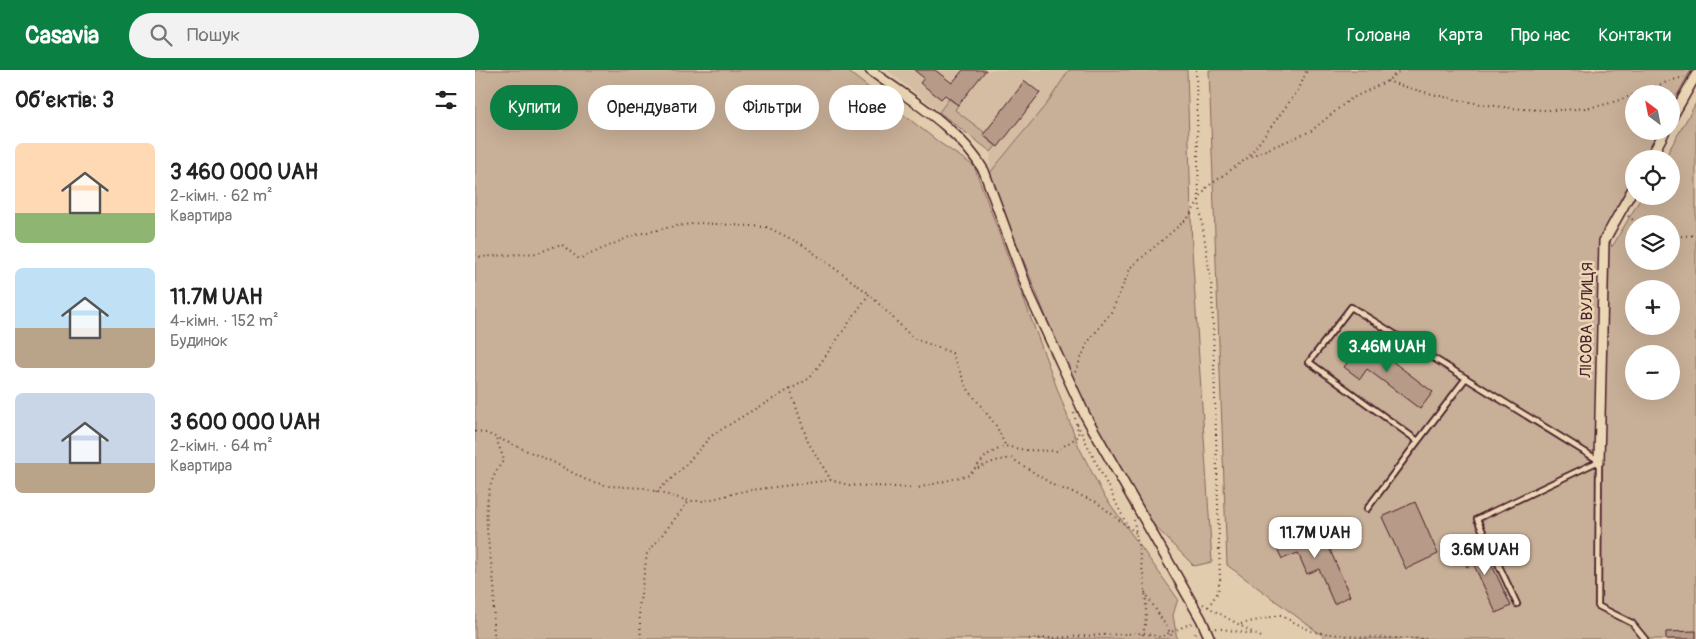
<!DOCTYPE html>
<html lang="uk">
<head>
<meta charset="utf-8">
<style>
  body { margin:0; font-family:Pangolin,sans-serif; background:#f2f2f2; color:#222; height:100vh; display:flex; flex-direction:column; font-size:19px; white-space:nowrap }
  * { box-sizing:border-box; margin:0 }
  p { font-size:16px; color:#767676 }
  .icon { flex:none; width:28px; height:28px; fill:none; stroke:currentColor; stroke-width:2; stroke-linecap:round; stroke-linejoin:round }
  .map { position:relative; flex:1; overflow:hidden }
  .panel { display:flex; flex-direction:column; background:#fff; width:475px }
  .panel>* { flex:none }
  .hud { position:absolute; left:15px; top:15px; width:475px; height:45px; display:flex; gap:10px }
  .needle { width:32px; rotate:328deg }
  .controls { position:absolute; left:1150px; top:15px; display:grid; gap:10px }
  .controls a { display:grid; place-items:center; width:55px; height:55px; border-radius:50%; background:#fff; box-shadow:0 5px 20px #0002; font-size:25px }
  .price { position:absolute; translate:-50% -42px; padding:0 11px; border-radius:10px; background:#fff; color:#222; font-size:16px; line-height:32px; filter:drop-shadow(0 1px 2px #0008) }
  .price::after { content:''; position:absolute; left:50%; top:30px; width:15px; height:11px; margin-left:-8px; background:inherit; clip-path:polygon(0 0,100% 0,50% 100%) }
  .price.current { background:#0b8043; color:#fff }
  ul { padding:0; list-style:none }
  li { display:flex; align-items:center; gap:15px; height:125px; padding:0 15px }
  li span { display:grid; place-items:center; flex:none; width:140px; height:100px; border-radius:8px; color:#555 }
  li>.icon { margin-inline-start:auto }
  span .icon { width:60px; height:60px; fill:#fffc; stroke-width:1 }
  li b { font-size:21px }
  h2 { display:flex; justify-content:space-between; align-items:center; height:60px; padding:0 15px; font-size:21px }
  .tag { padding:0 18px; border-radius:22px; background:#fff; box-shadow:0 5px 20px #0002; font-size:18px; line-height:45px }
  .tag.current { background:#0b8043; color:#fff }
  header { display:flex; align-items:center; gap:30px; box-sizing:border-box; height:70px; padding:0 25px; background:#0b8043; color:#fff }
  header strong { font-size:24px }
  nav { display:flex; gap:28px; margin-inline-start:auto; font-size:18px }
  .search { width:350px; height:45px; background:#f2f2f2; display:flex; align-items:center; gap:12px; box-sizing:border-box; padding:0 18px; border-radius:28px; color:#767676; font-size:19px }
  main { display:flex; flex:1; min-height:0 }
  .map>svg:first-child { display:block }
  .built { fill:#d4bda2 }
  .green { fill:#c8af97; stroke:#896761; fill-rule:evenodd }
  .building { fill:#b79b88; stroke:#4a1f2b }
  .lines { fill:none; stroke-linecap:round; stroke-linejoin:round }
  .lane-casing { stroke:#4a1f2b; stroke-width:8 }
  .street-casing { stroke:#4a1f2b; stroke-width:12 }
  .path { stroke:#4a1f2b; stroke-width:2; stroke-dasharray:1 4; stroke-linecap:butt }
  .lane { stroke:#ebd7b5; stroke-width:4.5 }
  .street { stroke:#ebd7b5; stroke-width:9 }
  .labels { text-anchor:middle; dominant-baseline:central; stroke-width:5; stroke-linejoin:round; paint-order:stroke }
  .street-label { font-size:16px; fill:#4a1f2b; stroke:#ebd7b5 }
</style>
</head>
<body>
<header>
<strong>Casavia</strong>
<div class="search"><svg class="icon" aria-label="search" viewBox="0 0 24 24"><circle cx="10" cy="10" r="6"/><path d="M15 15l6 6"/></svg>Пошук</div>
<nav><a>Головна</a><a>Карта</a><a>Про нас</a><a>Контакти</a></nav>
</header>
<main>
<section class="panel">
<h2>Об’єктів: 3<svg class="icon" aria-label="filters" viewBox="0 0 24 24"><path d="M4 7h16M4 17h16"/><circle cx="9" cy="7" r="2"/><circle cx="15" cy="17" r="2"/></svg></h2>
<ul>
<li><span style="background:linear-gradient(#ffd9b3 70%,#8fb573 0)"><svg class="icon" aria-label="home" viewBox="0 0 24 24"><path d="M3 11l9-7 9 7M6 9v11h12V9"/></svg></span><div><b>3 460 000 UAH</b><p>2-кімн. · 62 m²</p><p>Квартира</p></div></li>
<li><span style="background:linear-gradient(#bfe0f5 60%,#b9a48a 0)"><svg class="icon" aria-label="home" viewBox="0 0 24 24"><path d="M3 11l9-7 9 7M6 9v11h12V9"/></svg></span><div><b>11.7M UAH</b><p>4-кімн. · 152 m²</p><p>Будинок</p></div></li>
<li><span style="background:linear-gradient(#c9d6e8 70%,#b9a48a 0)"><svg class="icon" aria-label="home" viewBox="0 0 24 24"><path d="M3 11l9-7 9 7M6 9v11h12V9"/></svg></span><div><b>3 600 000 UAH</b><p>2-кімн. · 64 m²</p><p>Квартира</p></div></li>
</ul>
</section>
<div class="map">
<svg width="1221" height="569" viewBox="0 0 1221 569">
  <rect width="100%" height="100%" fill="#e1ccad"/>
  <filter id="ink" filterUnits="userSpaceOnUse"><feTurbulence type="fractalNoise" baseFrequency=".02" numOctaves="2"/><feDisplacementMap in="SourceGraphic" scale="10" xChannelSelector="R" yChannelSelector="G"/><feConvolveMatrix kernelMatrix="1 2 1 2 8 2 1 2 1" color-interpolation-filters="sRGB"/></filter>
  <g filter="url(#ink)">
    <path class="built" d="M412,0H594L573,32L514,104L516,82Z"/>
    <path class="green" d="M0,0H371L465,73L499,96L604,377L628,424L703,529L698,545L702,569H0Z
      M594,0H712L717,179L737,492L719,496L669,445L595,307L514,104L573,32Z
      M734,0H1216L1196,36V24H1159V61H1183L1168,89H1159V106L1131,157L1137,177L1167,126H1196V89H1189L1221,33V569H852L752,495ZM1159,154H1196V191H1159ZM1159,219H1196V256H1159ZM1159,284H1196V321H1159Z
      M474,29L483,35L480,40L509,62L508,65L521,76L516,82L464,42Z"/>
    <path class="building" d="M439,0H460L477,13L488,0H511L483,35L470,25L466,29L445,13L449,8Z
      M550,11L565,23L523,77L508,65Z
      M891,267L907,279L905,282L958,322L945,339L892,299L885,309L869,297Z
      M940,432L963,484L931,499L907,447Z
      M832,458L835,464L846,459L875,526L859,534L844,499L832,504L823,483L807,489L799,472Z
      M997,470L1010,496L1016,493L1036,536L1021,543L998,493L992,497L981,477Z
      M1221,561V569H1191V562Z"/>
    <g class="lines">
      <defs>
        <path id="lane" d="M943,371L991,308
          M1124,391L1123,536L1157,553L1170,569
          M892,439L943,371L834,292L876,237L1123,390
          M1042,534L1002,449L1124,391"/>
        <path id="street" d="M395,0C435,30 484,57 509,101L555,226L610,345L726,549L735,569
          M1196,49L1221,5
          M1175,89L1190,61
          M1124,391L1129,171L1159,117"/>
      </defs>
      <use href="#lane" class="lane-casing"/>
      <use href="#street" class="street-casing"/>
      <path class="path" d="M721,0L724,131L737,219L745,509L743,522L731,540
        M912,11C972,31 1060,48 1123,36C1152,30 1180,14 1209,7
        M775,85L824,19L832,0
        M1153,146L1163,154
        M1196,167L1221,165
        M0,185L4,187L63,183L86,174L104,189L159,165L201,156L224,153L292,157L328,175L393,223
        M600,302L613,272L637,241L656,197L713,148L732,117L774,87L836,61L874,30L912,11L926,0
        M315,319L333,372L356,410
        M602,354L651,453
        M0,362L11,363L78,392L111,410L134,416L169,418L214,431H230L269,421L356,410L373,415L443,418L494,405L512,385L530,376L550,380L581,381L604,366L599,343
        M503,398L520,391L536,388L580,416L620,431L661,463
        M181,422L206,400L236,366L273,343L335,308L394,224L438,268L477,283L492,318L522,357L530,375
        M659,450C663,482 679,540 666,569
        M670,522L696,564V569
        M728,534L780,564
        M766,554L805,545L838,562L883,567L958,569
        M741,558L783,565L789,569
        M20,569C16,548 21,534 19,515C15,474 0,425 29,390L21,368
        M166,569L164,538L172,484L214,431
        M554,569L669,563L685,567L719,552
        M720,569L721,560"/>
      <use href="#lane" class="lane"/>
      <use href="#street" class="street"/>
    </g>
  </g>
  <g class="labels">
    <g class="street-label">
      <text transform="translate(1112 250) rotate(-89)">ЛІСОВА ВУЛИЦЯ</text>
    </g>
  </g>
</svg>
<div class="controls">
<a><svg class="needle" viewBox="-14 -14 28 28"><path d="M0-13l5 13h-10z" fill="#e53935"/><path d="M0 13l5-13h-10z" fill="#767676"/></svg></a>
<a><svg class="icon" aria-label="locate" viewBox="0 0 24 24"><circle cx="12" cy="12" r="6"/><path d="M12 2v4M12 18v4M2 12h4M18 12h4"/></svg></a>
<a><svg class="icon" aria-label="layers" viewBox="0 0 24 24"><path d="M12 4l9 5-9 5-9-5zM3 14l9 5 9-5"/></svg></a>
<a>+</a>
<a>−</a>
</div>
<b class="price current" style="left:912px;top:303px">3.46M UAH</b>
<b class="price" style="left:840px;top:489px">11.7M UAH</b>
<b class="price" style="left:1010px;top:506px">3.6M UAH</b>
<div class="hud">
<a class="tag current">Купити</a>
<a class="tag">Орендувати</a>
<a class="tag">Фільтри</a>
<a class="tag">Нове</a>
</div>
</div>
</main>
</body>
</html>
